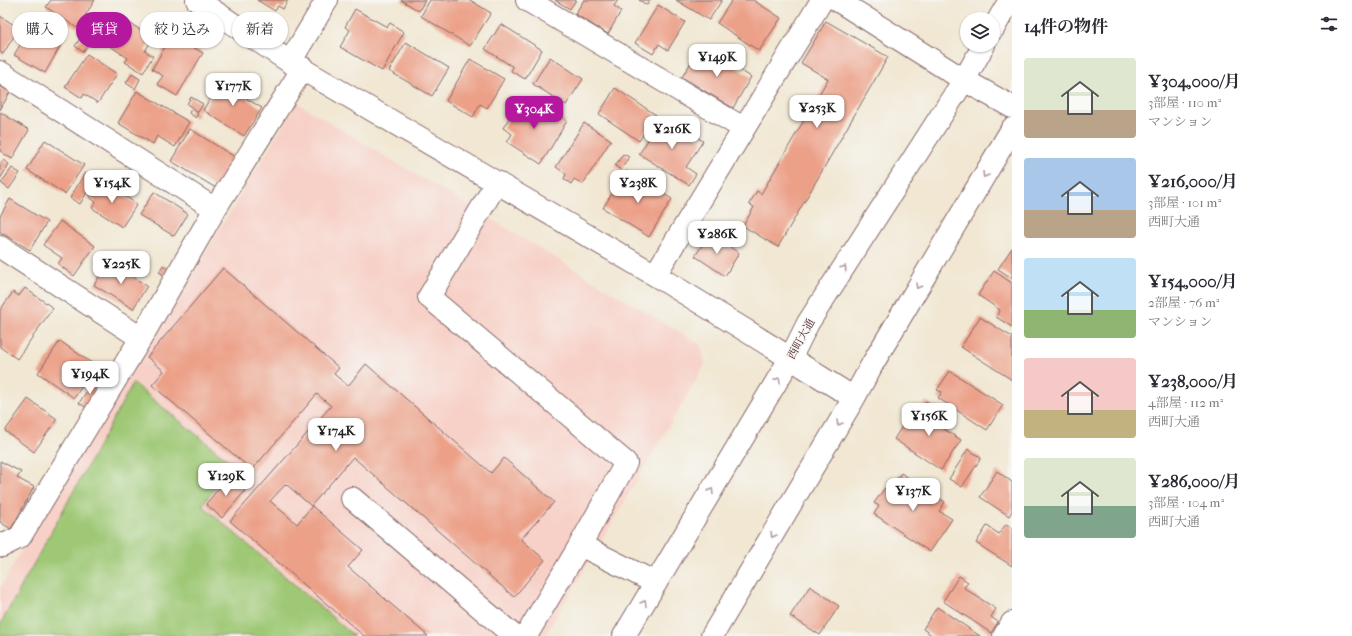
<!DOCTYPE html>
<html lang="ja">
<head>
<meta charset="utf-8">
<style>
  body { margin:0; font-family:"IM FELL French Canon","Noto Serif JP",serif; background:#f7f7f7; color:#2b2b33; height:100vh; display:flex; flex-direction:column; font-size:15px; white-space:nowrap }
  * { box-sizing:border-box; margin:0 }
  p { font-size:13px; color:#7c7c81 }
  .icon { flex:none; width:22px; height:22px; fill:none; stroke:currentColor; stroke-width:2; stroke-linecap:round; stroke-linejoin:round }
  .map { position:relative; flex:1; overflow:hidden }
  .sheet { display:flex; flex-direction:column; background:#fff; width:340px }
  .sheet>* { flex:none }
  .top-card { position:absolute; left:12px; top:12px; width:380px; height:36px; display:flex; gap:8px }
  .tools { position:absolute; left:960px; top:12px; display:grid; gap:8px }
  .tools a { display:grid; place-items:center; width:40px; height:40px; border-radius:50%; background:#fff; box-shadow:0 1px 3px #0004; font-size:20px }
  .price { position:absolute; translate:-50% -34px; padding:0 9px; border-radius:8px; background:#fff; color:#222; font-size:13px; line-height:26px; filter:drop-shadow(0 1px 2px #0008) }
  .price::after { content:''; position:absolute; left:50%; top:24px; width:12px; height:9px; margin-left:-6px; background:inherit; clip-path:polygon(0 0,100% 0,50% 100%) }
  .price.active { background:#b5179e; color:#fff }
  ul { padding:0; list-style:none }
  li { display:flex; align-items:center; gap:12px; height:100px; padding:0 12px }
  li span { display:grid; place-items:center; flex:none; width:112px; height:80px; border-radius:4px; color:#555 }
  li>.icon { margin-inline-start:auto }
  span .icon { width:48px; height:48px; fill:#fffc; stroke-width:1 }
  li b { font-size:17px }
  h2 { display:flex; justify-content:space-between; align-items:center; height:48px; padding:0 12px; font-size:17px }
  .chip { padding:0 14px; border-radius:18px; background:#fff; box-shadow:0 1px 3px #0004; font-size:14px; line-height:36px }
  .chip.active { background:#b5179e; color:#fff }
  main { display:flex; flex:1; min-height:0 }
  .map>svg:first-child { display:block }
  .built { fill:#f7d1c8 }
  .green { fill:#9ec874; stroke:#747450 }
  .building { fill:#eca088 }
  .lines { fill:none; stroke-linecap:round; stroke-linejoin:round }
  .minor-casing { stroke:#846565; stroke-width:24 }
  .minor { stroke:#fff; stroke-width:22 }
  .oneway { stroke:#ae9aa0 }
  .labels { text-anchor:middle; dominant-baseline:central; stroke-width:3; stroke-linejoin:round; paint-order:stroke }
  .street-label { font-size:11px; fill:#4a1f2b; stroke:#f6f6f2 }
</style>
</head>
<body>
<main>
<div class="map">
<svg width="1012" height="636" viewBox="0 0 1012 636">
  <rect width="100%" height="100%" fill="#f6f6f2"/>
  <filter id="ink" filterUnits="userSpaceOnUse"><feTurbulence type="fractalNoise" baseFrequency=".025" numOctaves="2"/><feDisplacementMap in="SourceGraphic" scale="8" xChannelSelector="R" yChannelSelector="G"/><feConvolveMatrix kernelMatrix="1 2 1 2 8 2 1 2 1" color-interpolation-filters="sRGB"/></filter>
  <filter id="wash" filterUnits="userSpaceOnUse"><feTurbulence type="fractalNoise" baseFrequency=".012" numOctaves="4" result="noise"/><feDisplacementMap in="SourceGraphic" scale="16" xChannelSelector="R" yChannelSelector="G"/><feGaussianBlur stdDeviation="0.9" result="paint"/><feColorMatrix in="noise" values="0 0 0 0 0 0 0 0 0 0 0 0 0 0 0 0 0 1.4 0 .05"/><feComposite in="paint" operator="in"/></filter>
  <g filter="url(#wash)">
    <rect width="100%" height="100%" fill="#f1e7d2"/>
    <path class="built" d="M297,103L701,345L705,365L545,636H0V588L21,551Z"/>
    <path class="green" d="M133,383L234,465L202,505L354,636H0V625Z"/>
    <g id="blocks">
      <path class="building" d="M51,0H95L77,28L46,7Z
        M257,0H288L283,9L278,6L275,11Z
        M401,0H425L419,11Z
        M430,0H470L491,13L470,46L421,16Z
        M555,0H576L570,9Z
        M584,0H618L614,6L621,11L608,34L575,14Z
        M639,0H650L647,5Z
        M676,0H722L709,20Z
        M732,0H753L781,18L759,51L717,23Z
        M658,5L685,22L668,50L659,44L653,54L635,43Z
        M355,9L387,27L390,23L404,32L382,71L340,47L350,30L345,27Z
        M117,15L153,38L145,51L153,56L143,73L125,62L128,58L101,40Z
        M0,16L19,28L3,54L0,52Z
        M826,21L888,57L778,247L743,226L754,207L749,204L757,191L761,194L828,79L801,63Z
        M501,24L542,50L525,79L511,71L513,67L485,49Z
        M32,25L62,43L45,73L14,55Z
        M85,26L96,33L92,40L81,33Z
        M172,35L203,53L177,96L157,84L163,76L152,69Z
        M80,39L88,45L83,52L75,46Z
        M406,42L449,68L432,96L389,71Z
        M708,50L751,77L733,108L682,77L698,51L705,55Z
        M87,54L117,74L98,103L84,94L82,98L65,87Z
        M550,57L583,79L566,105L533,84Z
        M470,59L504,79L487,108L480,104L473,117L446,101Z
        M132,74L140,79L135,89L126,83Z
        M223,78L250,95L247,99L262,108L244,136L203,110Z
        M0,86L10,92L0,110Z
        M615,88L656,115L639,141L599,114Z
        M137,91L189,122L175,147L157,136L153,144L118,123Z
        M191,97L203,104L198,112L187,104Z
        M534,100L567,121L541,164L507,142L512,134L503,128L519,102L529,108Z
        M191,109L198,113L196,118L189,113Z
        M0,112L29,130L12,159L0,151Z
        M660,121L671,128L674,123L703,141L686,167L696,174L689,185L639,154Z
        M584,123L611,140L583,184L574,179L571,184L564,179L566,174L556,167Z
        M190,129L235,157L216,188L171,161Z
        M45,140L84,165L65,194L27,170Z
        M623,154L629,157L621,170L615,166Z
        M3,160L9,164L0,179V164Z
        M12,168L20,173L9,189L1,183Z
        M626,171L672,199L649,237L603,208Z
        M85,173L95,179L80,204L70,198Z
        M100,180L137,204L122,227L92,208L96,202L89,197Z
        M154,192L188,214L174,236L139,215Z
        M10,199L47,222L30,250L0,232V216Z
        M60,221L95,246L74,276L58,264L62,258L43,245Z
        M710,234L739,253L725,276L695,256Z
        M1012,248V278L998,269Z
        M109,261L147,286L133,309L94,285Z
        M163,265L168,269L164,275L159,272Z
        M223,268L339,368L334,374L348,386L366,364L491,473L504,458L554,502L521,539L545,560L514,597L353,457L311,506L286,484L270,501L297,524L312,506L363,550L348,567L428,636H364L230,521L331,406L317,394L252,470L152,385L164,371L147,357Z
        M994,271L1012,283V327L996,317L1000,310L978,295Z
        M25,288L53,308L17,359L0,347V310L13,292L19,296Z
        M980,317L1012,337V380L961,347Z
        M60,341L96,366L74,398L38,373Z
        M950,371L1003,405L987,430L938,398L942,392L937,390Z
        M93,382L101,388L87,408L79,403Z
        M28,399L57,419L34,452L5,431Z
        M926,401L946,414L938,425L961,440L941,470L894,439L910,414L924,423L929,414L921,409Z
        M968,449L981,458L962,487L949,479Z
        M0,461L21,472L17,478L34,487L11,529L0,522Z
        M997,471L1012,482V511L1009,516L980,497Z
        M901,473L945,502L939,511L952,519L930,552L874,514L879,506L874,503L885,488L890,491Z
        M229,476L245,491L222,518L206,504Z
        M1006,524L1012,528V566L976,543L987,526L999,534Z
        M959,576L968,582L964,588L996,609L991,617L998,622L991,633L943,601Z
        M810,586L839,606L820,635L790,616Z
        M937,607L980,636H933L923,629Z"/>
    </g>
  </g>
  <g filter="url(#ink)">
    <use href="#blocks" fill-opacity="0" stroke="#846565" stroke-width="1"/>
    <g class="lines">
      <defs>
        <path id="minor" d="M197,0L290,62L655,275L745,330L854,398
          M527,0L743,128
          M837,0L964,80L1012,107
          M993,29L1010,0
          M290,62L327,0
          M0,72L215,209
          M497,182L429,297L626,463L580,545L656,583
          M0,247L141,338
          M655,275L822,0
          M352,498L514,636
          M0,544L2,546L20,537L141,338L215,209L303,68
          M526,636L580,545
          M624,636L790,359L808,323L964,80L984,45
          M712,636L854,398L873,363L1012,129
          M1004,636L1012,623"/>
      </defs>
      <use href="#minor" class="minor-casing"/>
      <use href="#minor" class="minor"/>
    </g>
    <defs><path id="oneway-chevron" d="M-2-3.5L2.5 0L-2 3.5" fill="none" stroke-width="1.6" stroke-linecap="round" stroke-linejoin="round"/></defs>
    <g class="oneway">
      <use href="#oneway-chevron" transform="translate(985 175) rotate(121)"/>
      <use href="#oneway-chevron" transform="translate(844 268) rotate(-57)"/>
      <use href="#oneway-chevron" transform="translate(918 286) rotate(121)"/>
      <use href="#oneway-chevron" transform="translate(778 380) rotate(-59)"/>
      <use href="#oneway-chevron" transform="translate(839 423) rotate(121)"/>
      <use href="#oneway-chevron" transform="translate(711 491) rotate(-59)"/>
      <use href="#oneway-chevron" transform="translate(773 535) rotate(121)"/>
      <use href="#oneway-chevron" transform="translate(644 603) rotate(-59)"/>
    </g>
  </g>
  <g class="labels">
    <g class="street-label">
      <text transform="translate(801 339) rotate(-61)">西町大通</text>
    </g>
  </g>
</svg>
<div class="tools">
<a><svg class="icon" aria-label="layers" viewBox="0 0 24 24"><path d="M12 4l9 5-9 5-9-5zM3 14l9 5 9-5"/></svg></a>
</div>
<b class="price" style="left:717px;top:78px">¥149K</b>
<b class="price" style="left:233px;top:107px">¥177K</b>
<b class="price" style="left:817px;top:129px">¥253K</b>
<b class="price active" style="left:534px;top:130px">¥304K</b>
<b class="price" style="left:672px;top:150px">¥216K</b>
<b class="price" style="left:112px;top:204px">¥154K</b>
<b class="price" style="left:638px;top:204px">¥238K</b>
<b class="price" style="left:717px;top:255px">¥286K</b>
<b class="price" style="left:121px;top:285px">¥225K</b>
<b class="price" style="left:90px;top:395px">¥194K</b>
<b class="price" style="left:929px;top:437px">¥156K</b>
<b class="price" style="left:336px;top:452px">¥174K</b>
<b class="price" style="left:226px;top:497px">¥129K</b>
<b class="price" style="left:913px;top:512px">¥137K</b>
<div class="top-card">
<a class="chip">購入</a>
<a class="chip active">賃貸</a>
<a class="chip">絞り込み</a>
<a class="chip">新着</a>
</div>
</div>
<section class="sheet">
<h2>14件の物件<svg class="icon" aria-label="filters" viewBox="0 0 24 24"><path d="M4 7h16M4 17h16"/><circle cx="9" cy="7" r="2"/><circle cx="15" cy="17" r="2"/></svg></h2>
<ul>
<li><span style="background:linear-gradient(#dfe7d0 65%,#b9a48a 0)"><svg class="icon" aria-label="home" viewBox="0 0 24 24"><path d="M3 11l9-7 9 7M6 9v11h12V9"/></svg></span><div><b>¥304,000/月</b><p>3部屋 · 110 m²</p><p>マンション</p></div></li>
<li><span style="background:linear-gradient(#a9c7e8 65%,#b9a48a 0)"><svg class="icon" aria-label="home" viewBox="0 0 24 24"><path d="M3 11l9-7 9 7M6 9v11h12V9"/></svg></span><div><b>¥216,000/月</b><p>3部屋 · 101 m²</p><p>西町大通</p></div></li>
<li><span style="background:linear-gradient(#bfe0f5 65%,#8fb573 0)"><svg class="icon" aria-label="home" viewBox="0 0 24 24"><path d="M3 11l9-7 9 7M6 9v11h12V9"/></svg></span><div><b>¥154,000/月</b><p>2部屋 · 76 m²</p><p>マンション</p></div></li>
<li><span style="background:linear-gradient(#f6c9c9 65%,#c2b280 0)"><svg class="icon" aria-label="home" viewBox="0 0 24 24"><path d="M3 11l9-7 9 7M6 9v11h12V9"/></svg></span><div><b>¥238,000/月</b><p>4部屋 · 112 m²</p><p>西町大通</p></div></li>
<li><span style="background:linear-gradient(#dfe7d0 60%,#7fa58c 0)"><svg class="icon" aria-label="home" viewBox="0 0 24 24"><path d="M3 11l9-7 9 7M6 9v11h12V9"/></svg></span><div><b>¥286,000/月</b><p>3部屋 · 104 m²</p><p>西町大通</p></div></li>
</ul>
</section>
</main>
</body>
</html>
